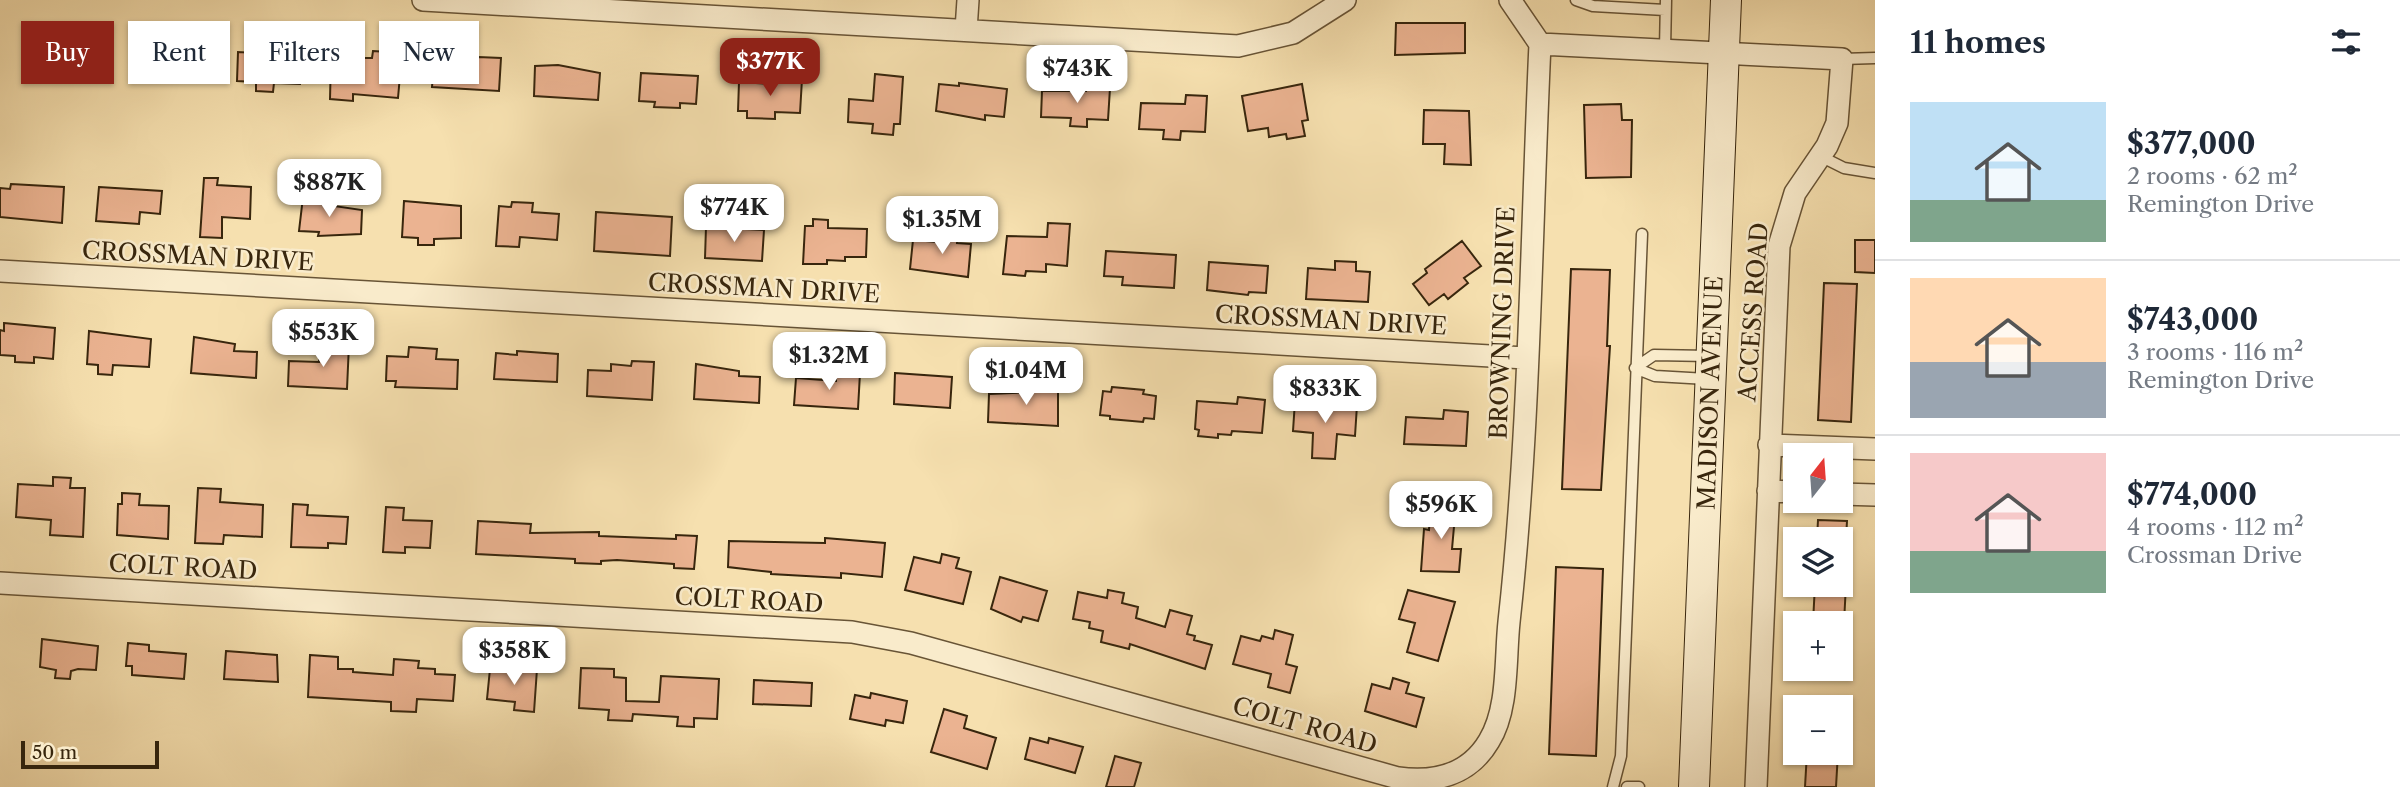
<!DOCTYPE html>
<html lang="en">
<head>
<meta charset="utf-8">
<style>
  body { margin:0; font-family:"Libre Caslon Text",serif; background:#f2f2f3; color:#1f2937; height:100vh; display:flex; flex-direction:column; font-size:26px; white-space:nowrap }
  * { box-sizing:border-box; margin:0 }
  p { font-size:23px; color:#747a83 }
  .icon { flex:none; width:38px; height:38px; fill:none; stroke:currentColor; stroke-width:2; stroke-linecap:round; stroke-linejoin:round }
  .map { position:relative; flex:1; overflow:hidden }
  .details { display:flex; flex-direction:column; background:#fff; width:525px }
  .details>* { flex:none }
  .guide { position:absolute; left:21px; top:21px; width:665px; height:63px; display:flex; gap:14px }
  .needle { width:46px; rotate:17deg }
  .tools { position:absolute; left:1783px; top:443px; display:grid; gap:14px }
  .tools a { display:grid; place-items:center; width:70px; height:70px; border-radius:0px; background:#fff; box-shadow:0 2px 5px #0004; font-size:35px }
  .scale { position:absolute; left:21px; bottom:18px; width:138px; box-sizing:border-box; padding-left:7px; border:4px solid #38260d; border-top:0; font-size:19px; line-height:24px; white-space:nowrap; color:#38260d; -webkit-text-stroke:5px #f9ebcb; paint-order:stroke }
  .price { position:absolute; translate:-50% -60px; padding:0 16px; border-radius:14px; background:#fff; color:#222; font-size:23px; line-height:46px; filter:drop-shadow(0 2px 4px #0008) }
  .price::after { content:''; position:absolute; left:50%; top:42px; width:21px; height:16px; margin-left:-10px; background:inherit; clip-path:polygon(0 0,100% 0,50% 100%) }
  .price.current { background:#8f2418; color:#fff }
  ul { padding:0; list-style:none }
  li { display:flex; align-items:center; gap:21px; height:175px; padding:0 35px }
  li+li { border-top:2px solid #e0e1e3 }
  li span { display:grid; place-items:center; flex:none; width:196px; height:140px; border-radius:0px; color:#555 }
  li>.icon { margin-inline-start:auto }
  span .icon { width:84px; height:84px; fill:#fffc; stroke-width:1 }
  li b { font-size:30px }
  h2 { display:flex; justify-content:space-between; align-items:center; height:84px; padding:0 35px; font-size:30px }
  .tag { padding:0 24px; border-radius:0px; background:#fff; box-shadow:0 2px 5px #0004; font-size:24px; line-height:63px }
  .tag.current { background:#8f2418; color:#fff }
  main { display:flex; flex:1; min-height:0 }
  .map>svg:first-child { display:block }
  .building { fill:#ebb391; stroke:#38260d; stroke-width:2 }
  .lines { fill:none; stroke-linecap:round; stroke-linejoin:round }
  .lane-casing { stroke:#685436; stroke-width:13 }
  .street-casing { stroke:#685436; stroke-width:24 }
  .secondary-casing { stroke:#38260d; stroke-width:32 }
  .lane { stroke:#f9ebcb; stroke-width:10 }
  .street { stroke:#f9ebcb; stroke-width:21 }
  .secondary { stroke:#f9ebcb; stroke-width:30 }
  .labels { text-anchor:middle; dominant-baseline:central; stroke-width:5; stroke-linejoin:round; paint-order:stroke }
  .street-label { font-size:24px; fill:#38260d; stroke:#f9ebcb }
</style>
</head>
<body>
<main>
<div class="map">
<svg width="1875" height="787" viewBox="0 0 1875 787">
  <rect width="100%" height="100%" fill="#f6e0af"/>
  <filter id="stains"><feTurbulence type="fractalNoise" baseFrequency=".00286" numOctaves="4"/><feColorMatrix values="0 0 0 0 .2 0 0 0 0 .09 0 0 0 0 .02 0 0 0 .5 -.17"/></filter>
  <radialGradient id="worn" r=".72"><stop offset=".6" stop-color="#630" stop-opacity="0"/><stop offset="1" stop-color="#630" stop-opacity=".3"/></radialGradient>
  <path class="building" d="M1396,23H1465V53L1395,55Z
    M47,32L97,37L95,67L77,66V73L60,72V65L25,63L27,38L47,39Z
    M176,39L199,41L196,78L132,74L134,46L175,49Z
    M257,48L301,55L300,84L274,83L273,92L256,91V82L237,81L238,52L257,53Z
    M373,51L402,53L398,98L353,94V101L330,99L331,58H372Z
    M478,57L501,58L499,91L432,87L434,61H477Z
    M558,65L600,73L598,100L534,96L535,66Z
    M641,73L698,76L696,104L680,103V108L654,107L655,102L639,101Z
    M875,74L903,77L900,124H894L893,135L872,133L873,124L848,122L849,99L873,101Z
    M773,78L802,79L800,113L775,112V119L747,118V111H738L739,82L773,84Z
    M959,83L1007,89L1004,117L985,115V120L936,111L939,84L959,86Z
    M1302,84L1308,120L1302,121L1305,136L1287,139L1286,134L1269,137L1268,128L1248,131L1242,96Z
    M1086,86L1110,88L1108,120L1087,119V127L1070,126L1071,118L1041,117L1042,91H1086Z
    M1186,95L1207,96L1205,132L1181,131L1180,140L1163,139L1164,130L1139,129L1141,103L1185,104Z
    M1621,104L1622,120H1632L1631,177L1586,178L1584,105Z
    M1424,110L1469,111L1471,165L1444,164L1445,144H1423Z
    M204,178H218L217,185L251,187L250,219L222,217V238L200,237Z
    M11,184L64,187L62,223L0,217V188L10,189Z
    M99,187L162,191L160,214L140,212L139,224L96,221Z
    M303,197H321L320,204L362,210L361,234L318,236L319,232L299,231Z
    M404,201L461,206V238L434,239V245H418V238L402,237Z
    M512,202L533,203L532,212L559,214L557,240L520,237L519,247L496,246L499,206L511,207Z
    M596,212L672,217L670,256L594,251Z
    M813,219L828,220V228L867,229L866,257H845V261L827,260V264H803L805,226H813Z
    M1048,223L1070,224L1067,266L1046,264V272L1026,271L1025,276L1003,274L1007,236L1047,237Z
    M706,227L764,230L762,261L705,258Z
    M938,232L958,233L957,243L971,244L968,277L910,269L913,240L937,242Z
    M1855,240H1875V273L1855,272Z
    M1462,241L1481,266L1464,278L1468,283L1448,299L1444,294L1429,305L1413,284L1427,273L1425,269Z
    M1106,251L1176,255L1174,288L1122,285L1123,277L1104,276Z
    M1335,261L1356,262V271L1370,272L1368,302L1306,299L1308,268L1335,270Z
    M1209,262L1268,266L1266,293L1249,292L1248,295L1207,290Z
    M1571,269L1610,270L1607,346H1610L1601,490L1562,489Z
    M1824,283L1857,284L1851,422L1818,420Z
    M4,323L55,328L53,359L34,357V363L15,362V356L0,355V330L4,331Z
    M89,331L151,339L149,367L113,365L112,375L98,374V365L87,364Z
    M194,337L235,344L234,351L257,352L256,378L191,373Z
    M320,342L349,344L347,389L288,386L289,361L319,362Z
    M409,347L437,349L436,359L458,360L457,389L395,387L396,381H386L387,356L408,357Z
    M517,351L558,354L557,382L494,379L496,353L517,355Z
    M632,361L654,362L652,400L587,396L588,370L611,371V364L631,366Z
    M696,364L739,371V376L760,377L759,403L694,399Z
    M836,371L860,373L858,409L794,405L796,378L836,381Z
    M895,373L952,377L950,408L894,404Z
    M1034,385H1058V426L988,422L989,394L1034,392Z
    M1112,387L1144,390L1143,394L1156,396L1154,419L1144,418L1143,422L1110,419V416L1100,415L1103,391L1111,392Z
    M1238,397L1265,400L1262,433L1232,431L1231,435L1218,434V438L1198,436L1199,430L1195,429L1197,401L1237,404Z
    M1295,401L1357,405L1355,436L1337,434L1335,459L1312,458L1313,433L1293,431Z
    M1444,410L1468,412L1466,446L1404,444L1406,417L1443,419Z
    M53,477L71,478L70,488H85L83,537L50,535L51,520L16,517L18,484L53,486Z
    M198,488L221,489L220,502L263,505L262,537L224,535L223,544L195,543Z
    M122,493L140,494L139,505L169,506L168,539L117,535L118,504H122Z
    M1431,502L1456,504L1452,549H1461L1459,572L1421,571L1424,529L1429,530Z
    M293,504L308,505L307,515L348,517L346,544L328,543V548L291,547Z
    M386,507L404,508L403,520L432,521L430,548L405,547V553L383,552Z
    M1818,520L1847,521L1846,539H1817Z
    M478,521L531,524L530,533L599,532V536L676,539V535L697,536L694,569L674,568V564L617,560L601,561V564L575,563V559L476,554Z
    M825,538L885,543L882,577L841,573V578L771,574V572L728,567L729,541L825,543Z
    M942,554L959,558L956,568L971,572L963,604L905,590L914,557L940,563Z
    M1556,567L1603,569L1596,756L1549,754Z
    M1000,577L1047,591L1038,621L1023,617L1021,622L991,609Z
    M1815,584H1846L1844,623H1813Z
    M1108,590L1124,593L1122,603L1138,607L1136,618L1165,627L1170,610L1192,616L1187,634L1195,636L1194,640L1212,645L1205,669L1130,644L1129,649L1101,642L1103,631L1089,628L1090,622L1073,619L1078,592L1107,598Z
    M1408,590L1455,602L1438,661L1407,652L1415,623L1399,619Z
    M1275,630L1293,635L1286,664L1297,667L1290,693L1268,687L1271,674L1233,664L1241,636L1260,641L1262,636L1273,639Z
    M42,639L98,646L96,670L78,669L71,671L70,679L55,678L56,670L40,667Z
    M128,643L149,645V651L186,654L184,679L132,675V666H126Z
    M226,651L277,655L278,682L224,679Z
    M310,655L338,657V669H353V672L393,675L394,659L419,661L418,668L435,669V674L455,675L453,701L417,699L416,712L391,711V702L308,697Z
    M514,667L537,669L534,712L514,710L515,702L487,699L490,669L514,671Z
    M581,668L614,669V677L626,678V701L659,702L661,676L719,679L717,719L694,718V727L677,726L678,717L633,714L632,721L608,720L609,710L579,708Z
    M1393,678L1409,683L1406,693L1424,698L1416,727L1365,711L1372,684L1390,689Z
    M754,680L812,683L811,706L753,704Z
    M871,693L907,701L903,723L886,720L885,726L850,719L855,695L870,698Z
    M944,709L967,716L964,728L996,738L987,769L931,752Z
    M1030,738L1048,743L1049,738L1083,747L1075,773L1025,759Z
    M1807,752H1838L1836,787H1805Z
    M1115,756L1141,763L1134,787H1106Z"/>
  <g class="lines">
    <defs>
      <path id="lane" d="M1576,0L1593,6L1665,10
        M1665,49L1666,0
        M1842,59L1875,58
        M1820,156L1844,168L1875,173
        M1635,368L1654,355L1709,356
        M1635,368L1655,376L1707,379
        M1613,787L1621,756L1642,234
        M1627,787H1639"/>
      <path id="street" d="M423,0L1238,46L1293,33L1345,0
        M1510,0L1540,44L1842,59L1837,123L1827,146L1795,193L1779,246L1756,787
        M966,30L968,0
        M0,271L1526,358
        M1769,445L1875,449
        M1768,491L1796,492
        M1841,494L1875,495
        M0,583L852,632L911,643L1398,778C1435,783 1469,775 1489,741C1509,709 1505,659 1509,622C1530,431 1531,237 1540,44"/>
      <path id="secondary" d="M1694,787L1726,0"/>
    </defs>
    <use href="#lane" class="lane-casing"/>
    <use href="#street" class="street-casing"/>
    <use href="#secondary" class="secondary-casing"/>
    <use href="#lane" class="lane"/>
    <use href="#street" class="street"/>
    <use href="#secondary" class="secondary"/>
  </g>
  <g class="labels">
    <g class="street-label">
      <text transform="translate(198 256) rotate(3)">CROSSMAN DRIVE</text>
      <text transform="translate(764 288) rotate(3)">CROSSMAN DRIVE</text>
      <text transform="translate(1753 312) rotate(-86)">ACCESS ROAD</text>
      <text transform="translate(1331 320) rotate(3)">CROSSMAN DRIVE</text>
      <text transform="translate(1502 323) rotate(-88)">BROWNING DRIVE</text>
      <text transform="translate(1710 393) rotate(-88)">MADISON AVENUE</text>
      <text transform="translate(183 567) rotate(3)">COLT ROAD</text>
      <text transform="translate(749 600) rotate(3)">COLT ROAD</text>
      <text transform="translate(1305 725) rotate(16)">COLT ROAD</text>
    </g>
  </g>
  <rect width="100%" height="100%" filter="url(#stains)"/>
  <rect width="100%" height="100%" fill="url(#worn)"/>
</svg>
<div class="tools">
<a><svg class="needle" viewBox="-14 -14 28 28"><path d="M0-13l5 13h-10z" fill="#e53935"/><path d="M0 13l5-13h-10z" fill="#747a83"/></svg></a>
<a><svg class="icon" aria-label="layers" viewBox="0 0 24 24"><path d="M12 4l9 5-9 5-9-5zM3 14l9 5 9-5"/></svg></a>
<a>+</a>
<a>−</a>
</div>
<div class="scale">50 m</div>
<b class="price current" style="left:770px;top:98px">$377K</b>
<b class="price" style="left:1077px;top:105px">$743K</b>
<b class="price" style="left:329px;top:219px">$887K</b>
<b class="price" style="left:734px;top:244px">$774K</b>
<b class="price" style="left:942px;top:256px">$1.35M</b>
<b class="price" style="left:323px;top:369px">$553K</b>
<b class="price" style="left:829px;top:392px">$1.32M</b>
<b class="price" style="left:1026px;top:407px">$1.04M</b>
<b class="price" style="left:1325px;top:425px">$833K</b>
<b class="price" style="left:1441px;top:541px">$596K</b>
<b class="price" style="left:514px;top:687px">$358K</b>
<div class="guide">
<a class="tag current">Buy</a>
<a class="tag">Rent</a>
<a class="tag">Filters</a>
<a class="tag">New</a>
</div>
</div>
<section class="details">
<h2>11 homes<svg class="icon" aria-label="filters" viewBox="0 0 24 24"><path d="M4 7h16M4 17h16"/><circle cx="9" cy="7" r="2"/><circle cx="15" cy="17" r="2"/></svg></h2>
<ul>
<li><span style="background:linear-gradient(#bfe0f5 70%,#7fa58c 0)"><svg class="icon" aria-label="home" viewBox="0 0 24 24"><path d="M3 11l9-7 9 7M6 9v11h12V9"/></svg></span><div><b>$377,000</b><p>2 rooms · 62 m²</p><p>Remington Drive</p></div></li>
<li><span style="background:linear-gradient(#ffd9b3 60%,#9aa5b1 0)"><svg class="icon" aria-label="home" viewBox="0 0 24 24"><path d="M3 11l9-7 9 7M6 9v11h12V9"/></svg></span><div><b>$743,000</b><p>3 rooms · 116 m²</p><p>Remington Drive</p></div></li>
<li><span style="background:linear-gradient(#f6c9c9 70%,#7fa58c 0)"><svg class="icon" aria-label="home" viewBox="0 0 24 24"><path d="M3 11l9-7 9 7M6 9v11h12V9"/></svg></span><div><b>$774,000</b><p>4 rooms · 112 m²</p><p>Crossman Drive</p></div></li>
</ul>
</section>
</main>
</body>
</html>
